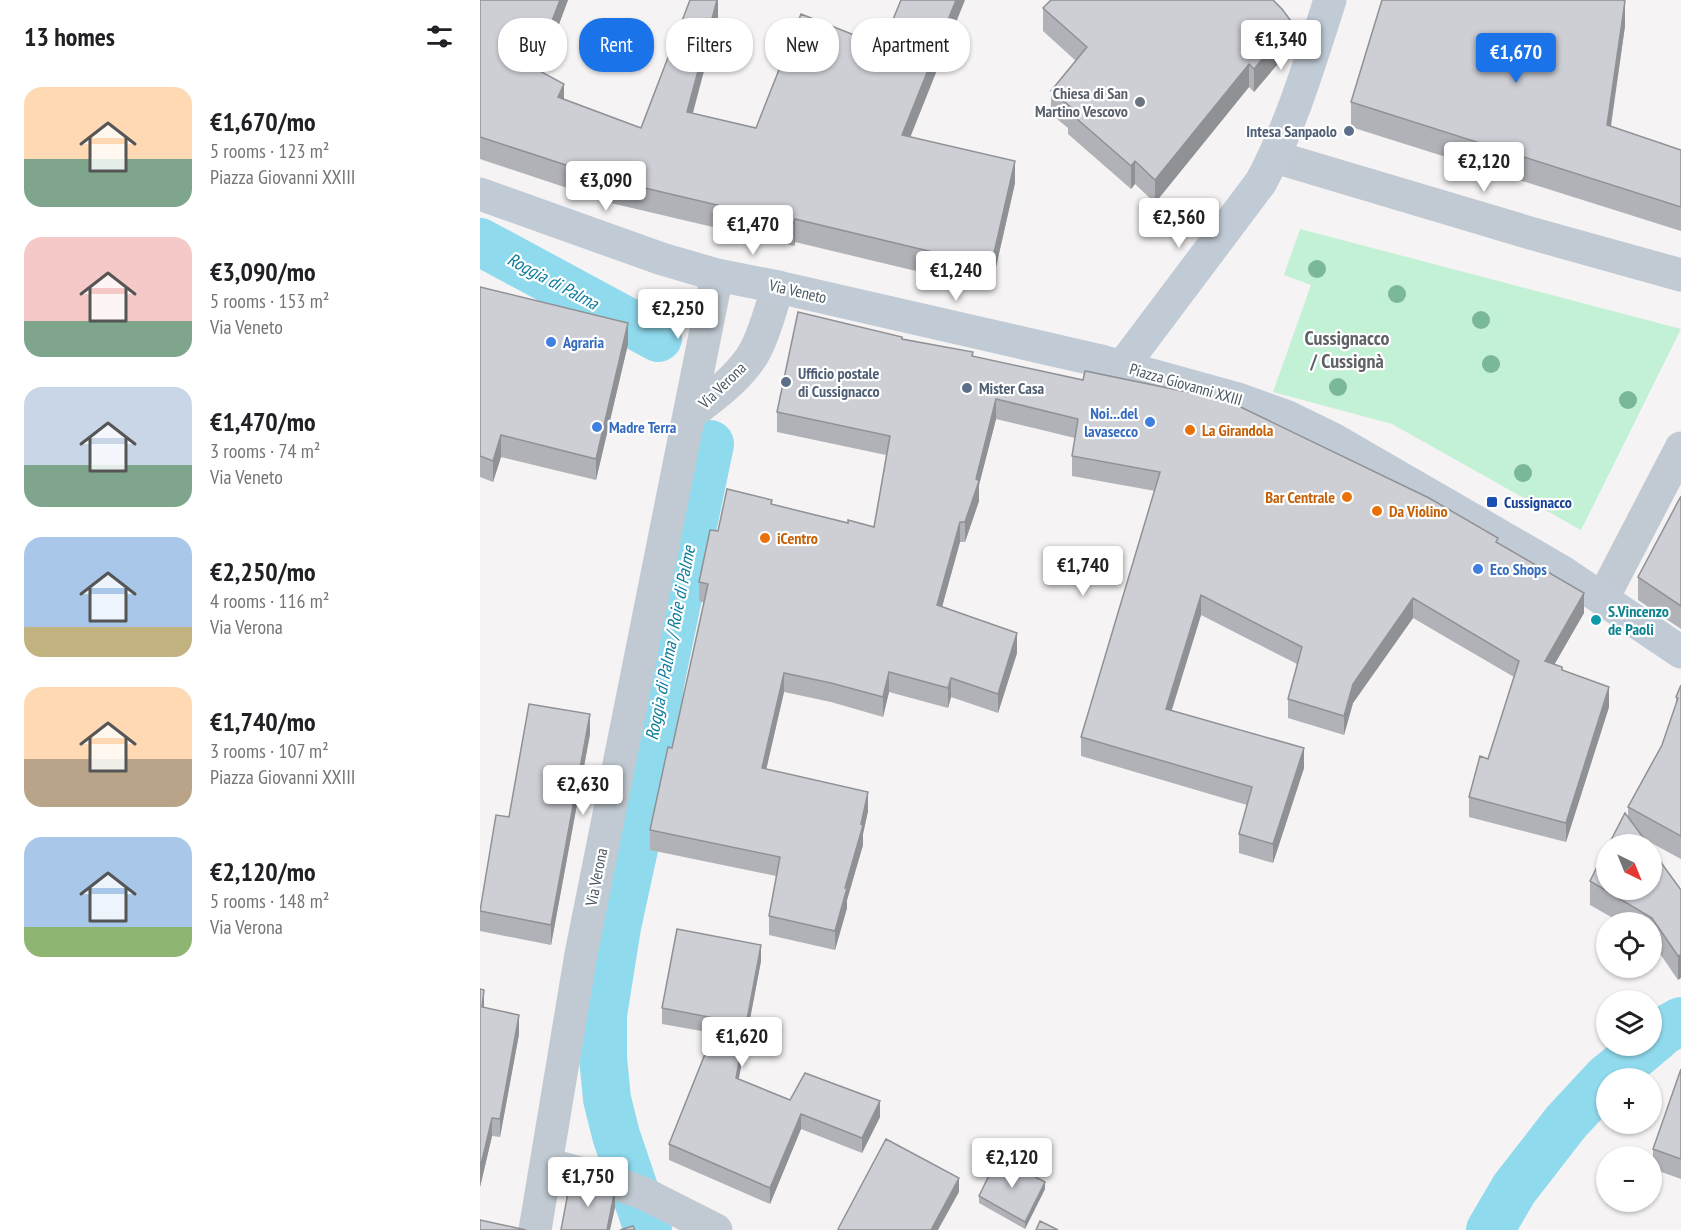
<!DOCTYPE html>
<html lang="en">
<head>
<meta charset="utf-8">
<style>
  body { margin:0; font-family:"PT Sans Narrow",sans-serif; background:#f2f2f2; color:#202124; height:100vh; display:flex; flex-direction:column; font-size:22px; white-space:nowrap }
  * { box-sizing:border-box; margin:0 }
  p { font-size:20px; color:#757577 }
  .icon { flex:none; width:33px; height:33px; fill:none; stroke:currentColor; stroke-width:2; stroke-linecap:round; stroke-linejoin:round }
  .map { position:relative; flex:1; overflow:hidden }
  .sheet { display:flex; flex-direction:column; background:#fff; width:480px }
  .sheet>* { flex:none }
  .guide { position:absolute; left:18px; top:18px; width:570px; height:54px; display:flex; gap:12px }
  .needle { width:39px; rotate:137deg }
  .buttons { position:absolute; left:1116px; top:834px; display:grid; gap:12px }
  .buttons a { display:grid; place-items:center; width:66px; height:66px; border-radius:50%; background:#fff; box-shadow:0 2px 4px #0004; font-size:30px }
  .price { position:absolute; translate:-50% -51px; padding:0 14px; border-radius:6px; background:#fff; color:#222; font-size:20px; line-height:39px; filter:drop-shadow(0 2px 3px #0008) }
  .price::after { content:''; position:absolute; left:50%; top:36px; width:18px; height:14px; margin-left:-9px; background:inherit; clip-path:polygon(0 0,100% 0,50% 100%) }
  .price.current { background:#1a73e8; color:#fff }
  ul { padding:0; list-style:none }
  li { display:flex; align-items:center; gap:18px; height:150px; padding:0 24px }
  li span { display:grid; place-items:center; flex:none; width:168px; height:120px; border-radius:18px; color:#555 }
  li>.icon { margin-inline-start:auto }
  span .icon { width:72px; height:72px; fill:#fffc; stroke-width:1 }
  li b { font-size:26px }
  h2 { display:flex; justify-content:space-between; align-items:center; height:72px; padding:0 24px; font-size:26px }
  .tag { padding:0 21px; border-radius:24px; background:#fff; box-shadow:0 2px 4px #0004; font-size:21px; line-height:54px }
  .tag.current { background:#1a73e8; color:#fff }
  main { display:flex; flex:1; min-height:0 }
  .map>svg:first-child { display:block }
  .green { fill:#c3f1d5 }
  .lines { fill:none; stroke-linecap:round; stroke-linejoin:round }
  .canal { stroke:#90daee; stroke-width:48 }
  .street { stroke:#c1cad2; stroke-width:33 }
  .secondary { stroke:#c1cbd6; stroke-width:33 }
  .tree { fill:#7bb799 }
  .wall { fill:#b0b2b7 }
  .shaded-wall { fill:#909195 }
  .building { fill:#cdcfd5; stroke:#909195; stroke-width:1.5 }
  .worship-dot { fill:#6b7280; stroke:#fff; stroke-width:2 }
  .service-dot { fill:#5c6f8a; stroke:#fff; stroke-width:2 }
  .shop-dot { fill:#3f7fe0; stroke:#fff; stroke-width:2 }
  .food-dot { fill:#e8710a; stroke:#fff; stroke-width:2 }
  .transit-dot { fill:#1a4fb4; stroke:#fff; stroke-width:2 }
  .culture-dot { fill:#0f9aa8; stroke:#fff; stroke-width:2 }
  .labels { text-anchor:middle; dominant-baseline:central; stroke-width:4.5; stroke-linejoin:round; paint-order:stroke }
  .worship-label { font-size:16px; font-weight:bold; fill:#5b616d; stroke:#fff; text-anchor:end }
  .service-label { font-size:16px; font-weight:bold; fill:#4e5e75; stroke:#fff; text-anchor:start }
  .street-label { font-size:16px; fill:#4a5661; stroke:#fff }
  .shop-label { font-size:16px; font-weight:bold; fill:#366cbe; stroke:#fff; text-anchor:start }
  .food-label { font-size:16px; font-weight:bold; fill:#c56008; stroke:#fff; text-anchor:start }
  .transit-label { font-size:16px; font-weight:bold; fill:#164399; stroke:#fff; text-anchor:start }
  .culture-label { font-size:16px; font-weight:bold; fill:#0d838f; stroke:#fff; text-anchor:start }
  .water-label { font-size:18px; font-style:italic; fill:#0c7c9b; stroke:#fff }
  .quarter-label { font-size:20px; font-weight:bold; fill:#5f6368; stroke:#fff }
</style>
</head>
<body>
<main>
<section class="sheet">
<h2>13 homes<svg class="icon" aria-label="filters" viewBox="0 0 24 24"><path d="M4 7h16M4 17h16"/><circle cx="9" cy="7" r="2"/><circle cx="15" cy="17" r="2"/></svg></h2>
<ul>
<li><span style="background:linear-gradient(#ffd9b3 60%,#7fa58c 0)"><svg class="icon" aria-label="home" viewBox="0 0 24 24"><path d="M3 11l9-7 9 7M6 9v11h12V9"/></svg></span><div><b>€1,670/mo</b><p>5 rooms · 123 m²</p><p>Piazza Giovanni XXIII</p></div></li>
<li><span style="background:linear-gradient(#f6c9c9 70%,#7fa58c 0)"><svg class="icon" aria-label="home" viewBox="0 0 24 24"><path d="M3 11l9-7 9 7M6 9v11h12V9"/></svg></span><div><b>€3,090/mo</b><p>5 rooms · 153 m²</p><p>Via Veneto</p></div></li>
<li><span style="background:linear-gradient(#c9d6e8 65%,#7fa58c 0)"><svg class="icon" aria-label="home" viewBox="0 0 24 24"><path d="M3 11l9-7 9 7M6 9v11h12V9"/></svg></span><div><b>€1,470/mo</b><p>3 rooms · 74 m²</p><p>Via Veneto</p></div></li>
<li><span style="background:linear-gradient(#a9c7e8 75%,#c2b280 0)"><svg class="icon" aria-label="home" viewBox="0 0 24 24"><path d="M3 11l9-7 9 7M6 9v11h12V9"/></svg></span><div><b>€2,250/mo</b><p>4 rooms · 116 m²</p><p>Via Verona</p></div></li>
<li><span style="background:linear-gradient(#ffd9b3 60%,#b9a48a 0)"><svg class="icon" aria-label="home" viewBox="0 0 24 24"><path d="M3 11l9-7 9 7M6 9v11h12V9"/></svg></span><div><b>€1,740/mo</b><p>3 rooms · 107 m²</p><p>Piazza Giovanni XXIII</p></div></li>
<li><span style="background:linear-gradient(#a9c7e8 75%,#8fb573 0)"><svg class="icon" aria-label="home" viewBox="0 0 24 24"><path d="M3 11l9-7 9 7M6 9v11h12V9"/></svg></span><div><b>€2,120/mo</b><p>5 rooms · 148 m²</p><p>Via Verona</p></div></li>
</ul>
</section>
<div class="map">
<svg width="1201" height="1230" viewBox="0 0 1201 1230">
  <rect width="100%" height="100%" fill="#f5f3f3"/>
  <path class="green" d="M820,229L1201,329L1101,530L912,424L793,392L831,285L804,275Z"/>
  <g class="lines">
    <path class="canal" d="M0,242L178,338
      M1172,1041L1183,1031L1201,1021
      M1127,1078L1166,1046
      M168,1230L136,1135L127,1099L123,1058V1015L137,927L154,849L181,679L230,444
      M1010,1230L1034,1189L1086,1122L1126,1079"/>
    <path class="street" d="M795,157L1050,233L1201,275
      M210,414C232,398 264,374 276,349C286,329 291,307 298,287
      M1123,598L1201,448
      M66,1164L130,1181L165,1194L236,1230
      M55,1230L101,954L237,275"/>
    <path class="secondary" d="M0,194L182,259L237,275L298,287L617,360L761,400L808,417L853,439L1081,571L1201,652
      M642,367L781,182C812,124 830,62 850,0"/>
  </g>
  <g class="tree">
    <circle cx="837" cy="269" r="9"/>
    <circle cx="917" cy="294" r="9"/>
    <circle cx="1001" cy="320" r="9"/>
    <circle cx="1011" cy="364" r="9"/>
    <circle cx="858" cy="387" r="9"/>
    <circle cx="1148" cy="400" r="9"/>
    <circle cx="1043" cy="473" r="9"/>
  </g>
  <path class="wall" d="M0,0H88L61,72L84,99L161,128L238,0V18L213,113L276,128L430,137L535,183L511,289L315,242L314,246L135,204L0,159Z
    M563,8L811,44L801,60L774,92L769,87L675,203L655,184L651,189L588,134V128L571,114V91L596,61L563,31Z
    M1145,26L1131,127L1201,150V231L871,127V102Z
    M0,287L148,344L116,480L21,457L13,482L0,477Z
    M422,339L493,356L1018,543L1104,613L1074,664L1129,707L1086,842L989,817V797L1008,759L1034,677L933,618L873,703L864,735L808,718V699L817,664L721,615L692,710L824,768L793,863L759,853V834L767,805L601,756V737L675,491L592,476V456L595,438L516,419L499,485V501L485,542H480L462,607L537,653L518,713L471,697L468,708L409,692L403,717L351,702L304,692L286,769L388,811L383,834V845L367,900V908L355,950L289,935V916L296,876L170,850V830L192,748L224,603L219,601V582L238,531L292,504L368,523L394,527L406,455L297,432V412Z
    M1201,496V629L1158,600V577Z
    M1201,685V859L1164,839L1148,818V807L1182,745L1196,706V697Z
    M110,734L71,945L0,931V911L29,817Z
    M1110,881L1201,890L1198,980L1172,942V922H1140L1110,905Z
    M281,961L258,1079L310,1100L400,1117L382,1153L321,1129L290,1204L189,1160V1144L233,1033L182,1024V1008Z
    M0,989L4,1008L39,1034L20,1137L12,1136L0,1187Z
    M1201,1069V1179L1173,1169V1149Z
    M565,1189L545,1229L499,1203V1196Z"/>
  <path class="shaded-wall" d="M80,0H88L54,91V68Z
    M237,0H238V18L207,134V112Z
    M476,0H485L422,158V135Z
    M1145,1V26L1127,150V125Z
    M811,21V44L801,60L774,92V69Z
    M769,64V87L675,203V180Z
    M84,84V106L78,97Z
    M535,161V183L511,289V266Z
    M655,161V184L651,189V166Z
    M315,219V242L314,246V223Z
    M148,323V344L116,480V459Z
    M516,399V419L499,485V501L485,542V522Z
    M21,435V457L13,482V461Z
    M480,522V542L457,625V605Z
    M1104,593V613L1065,681V661Z
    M721,595V615L686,728V709Z
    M933,598V618L873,703L864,735V716L873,684Z
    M537,633V653L518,713V694Z
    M409,672V692L403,717V697Z
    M304,673V692L282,788V768Z
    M471,678V697L468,708V688Z
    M1129,687V707L1086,842V823Z
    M110,714V734L71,945V925Z
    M824,748V768L793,863V844Z
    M388,792V811L383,834V845L367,900V908L355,950V931L365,888L381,824Z
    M281,945V961L256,1094V1078Z
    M1201,954V978L1198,980V956Z
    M4,990V1008L2,1007Z
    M39,1015V1034L20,1137V1119Z
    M400,1101V1117L382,1153V1138Z
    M321,1114V1129L290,1204V1188Z
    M12,1118V1136L0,1187V1169Z
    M479,1178V1192L458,1230H451Z
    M565,1182V1189L545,1229V1222Z
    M135,1189V1208L130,1230H127Z"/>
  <path class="building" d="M0,0H80L54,68L84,84L78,97L161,128L210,0H237L207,112L276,128L321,14L402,46L421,0H476L422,135L535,161L511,266L315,219L314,223L135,181L0,137Z
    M571,0H793L802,9L811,21L801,37L774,69L769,64L675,180L655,161L651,166L588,111L592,108L571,91L607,47L563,8Z
    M902,0H1143L1145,1L1127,125L1201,150V207L871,102Z
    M0,287L148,323L116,459L21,435L13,461L0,456Z
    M318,312L422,337V339L493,352L492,356L603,380L605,371L746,400L949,498L1018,538L1016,542L1104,593L1065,661L1082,667V670L1129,687L1086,823L989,797L1000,756L1008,759L1039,661L933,598L873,684L864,716L808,699L822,647L721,595L686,709L824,748L793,844L759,834L772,787L601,737L680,472L592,456L598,419L516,399L496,479L499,481L485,522H480L457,605L537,633L518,694L471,678L468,688L409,672L403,697L351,683L304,673L282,768L388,792L381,824L383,825L365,888H367L355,931L289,916L300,857L170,830L188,747L192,748L228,584L219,582L230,530L238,531L247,489L292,500L291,504L368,523V520L394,527L410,436L297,412Z
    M1201,496V606L1158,577Z
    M1201,685V836L1148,807L1182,745L1198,698L1196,697Z
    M49,704L110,714L71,925L0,911L16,815L29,817Z
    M1145,813L1168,844H1129Z
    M1126,849V890H1172V850L1201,890V954L1198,956L1172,918L1110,881Z
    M197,929L281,945L256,1078L310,1100L325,1073L400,1101L382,1138L321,1114L290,1188L189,1144L239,1019L182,1008Z
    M0,989L4,990L2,1007L39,1015L20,1119L12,1118L0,1169Z
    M1201,1069V1159L1173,1149Z
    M406,1139L479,1178L451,1230H359L358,1229Z
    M518,1157L565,1182L545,1222L499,1196Z
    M90,1182L135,1189L127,1230H81Z
    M0,1220L46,1230H0Z
    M560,1221L578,1230H556Z
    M153,1226L155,1230H140Z"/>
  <circle class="worship-dot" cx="660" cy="102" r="6"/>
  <g class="service-dot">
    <circle cx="869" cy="131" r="6"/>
    <circle cx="306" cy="382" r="6"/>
    <circle cx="487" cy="388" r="6"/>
  </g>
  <g class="shop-dot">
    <circle cx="71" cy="342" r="6"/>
    <circle cx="670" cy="422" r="6"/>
    <circle cx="117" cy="427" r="6"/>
    <circle cx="998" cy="569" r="6"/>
  </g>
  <g class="food-dot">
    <circle cx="710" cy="430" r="6"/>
    <circle cx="867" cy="497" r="6"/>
    <circle cx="897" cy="511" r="6"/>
    <circle cx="285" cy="538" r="6"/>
  </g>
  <rect class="transit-dot" x="1006" y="496" width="12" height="12" rx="3"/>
  <circle class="culture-dot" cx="1116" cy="620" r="6"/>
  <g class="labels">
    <g class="worship-label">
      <text x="648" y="93">Chiesa di San<tspan x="648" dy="18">Martino Vescovo</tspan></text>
    </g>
    <g class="service-label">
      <text x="857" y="131" text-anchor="end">Intesa Sanpaolo</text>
      <text x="318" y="373">Ufficio postale<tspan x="318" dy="18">di Cussignacco</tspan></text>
      <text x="499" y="388">Mister Casa</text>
    </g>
    <g class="street-label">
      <text transform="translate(318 291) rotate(13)">Via Veneto</text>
      <text transform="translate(706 384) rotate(16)">Piazza Giovanni XXIII</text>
      <text transform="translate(242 385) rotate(-44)">Via Verona</text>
      <text transform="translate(116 877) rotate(-79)">Via Verona</text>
    </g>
    <g class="shop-label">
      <text x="83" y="342">Agraria</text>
      <text x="658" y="413" text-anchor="end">Noi...del<tspan x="658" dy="18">lavasecco</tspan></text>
      <text x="129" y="427">Madre Terra</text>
      <text x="1010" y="569">Eco Shops</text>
    </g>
    <g class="food-label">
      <text x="722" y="430">La Girandola</text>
      <text x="855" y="497" text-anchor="end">Bar Centrale</text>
      <text x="909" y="511">Da Violino</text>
      <text x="297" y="538">iCentro</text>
    </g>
    <g class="transit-label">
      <text x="1024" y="502">Cussignacco</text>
    </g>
    <g class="culture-label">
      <text x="1128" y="611">S.Vincenzo<tspan x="1128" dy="18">de Paoli</tspan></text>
    </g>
    <g class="water-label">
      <text transform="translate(73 281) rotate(28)">Roggia di Palma</text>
      <text transform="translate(190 643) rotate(-79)">Roggia di Palma / Roie di Palme</text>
    </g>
    <g class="quarter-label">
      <text x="867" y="338">Cussignacco<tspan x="867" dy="23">/ Cussignà</tspan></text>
    </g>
  </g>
</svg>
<div class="buttons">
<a><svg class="needle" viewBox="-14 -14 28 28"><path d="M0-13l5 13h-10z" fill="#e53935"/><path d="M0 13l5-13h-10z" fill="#757577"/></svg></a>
<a><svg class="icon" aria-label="locate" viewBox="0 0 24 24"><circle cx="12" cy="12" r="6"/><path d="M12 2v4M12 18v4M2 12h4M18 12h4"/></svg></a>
<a><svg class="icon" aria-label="layers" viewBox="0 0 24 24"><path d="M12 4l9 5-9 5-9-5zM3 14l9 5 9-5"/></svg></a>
<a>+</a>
<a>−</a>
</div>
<b class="price" style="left:801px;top:71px">€1,340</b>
<b class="price current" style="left:1036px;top:84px">€1,670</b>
<b class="price" style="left:1004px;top:193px">€2,120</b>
<b class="price" style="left:126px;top:212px">€3,090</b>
<b class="price" style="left:699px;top:249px">€2,560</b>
<b class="price" style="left:273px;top:256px">€1,470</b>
<b class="price" style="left:476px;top:302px">€1,240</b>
<b class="price" style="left:198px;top:340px">€2,250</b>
<b class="price" style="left:603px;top:597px">€1,740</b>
<b class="price" style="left:103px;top:816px">€2,630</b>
<b class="price" style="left:262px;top:1068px">€1,620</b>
<b class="price" style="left:532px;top:1189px">€2,120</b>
<b class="price" style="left:108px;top:1208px">€1,750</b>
<div class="guide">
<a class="tag">Buy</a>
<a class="tag current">Rent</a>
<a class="tag">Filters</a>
<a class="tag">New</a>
<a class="tag">Apartment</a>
</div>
</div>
</main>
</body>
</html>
